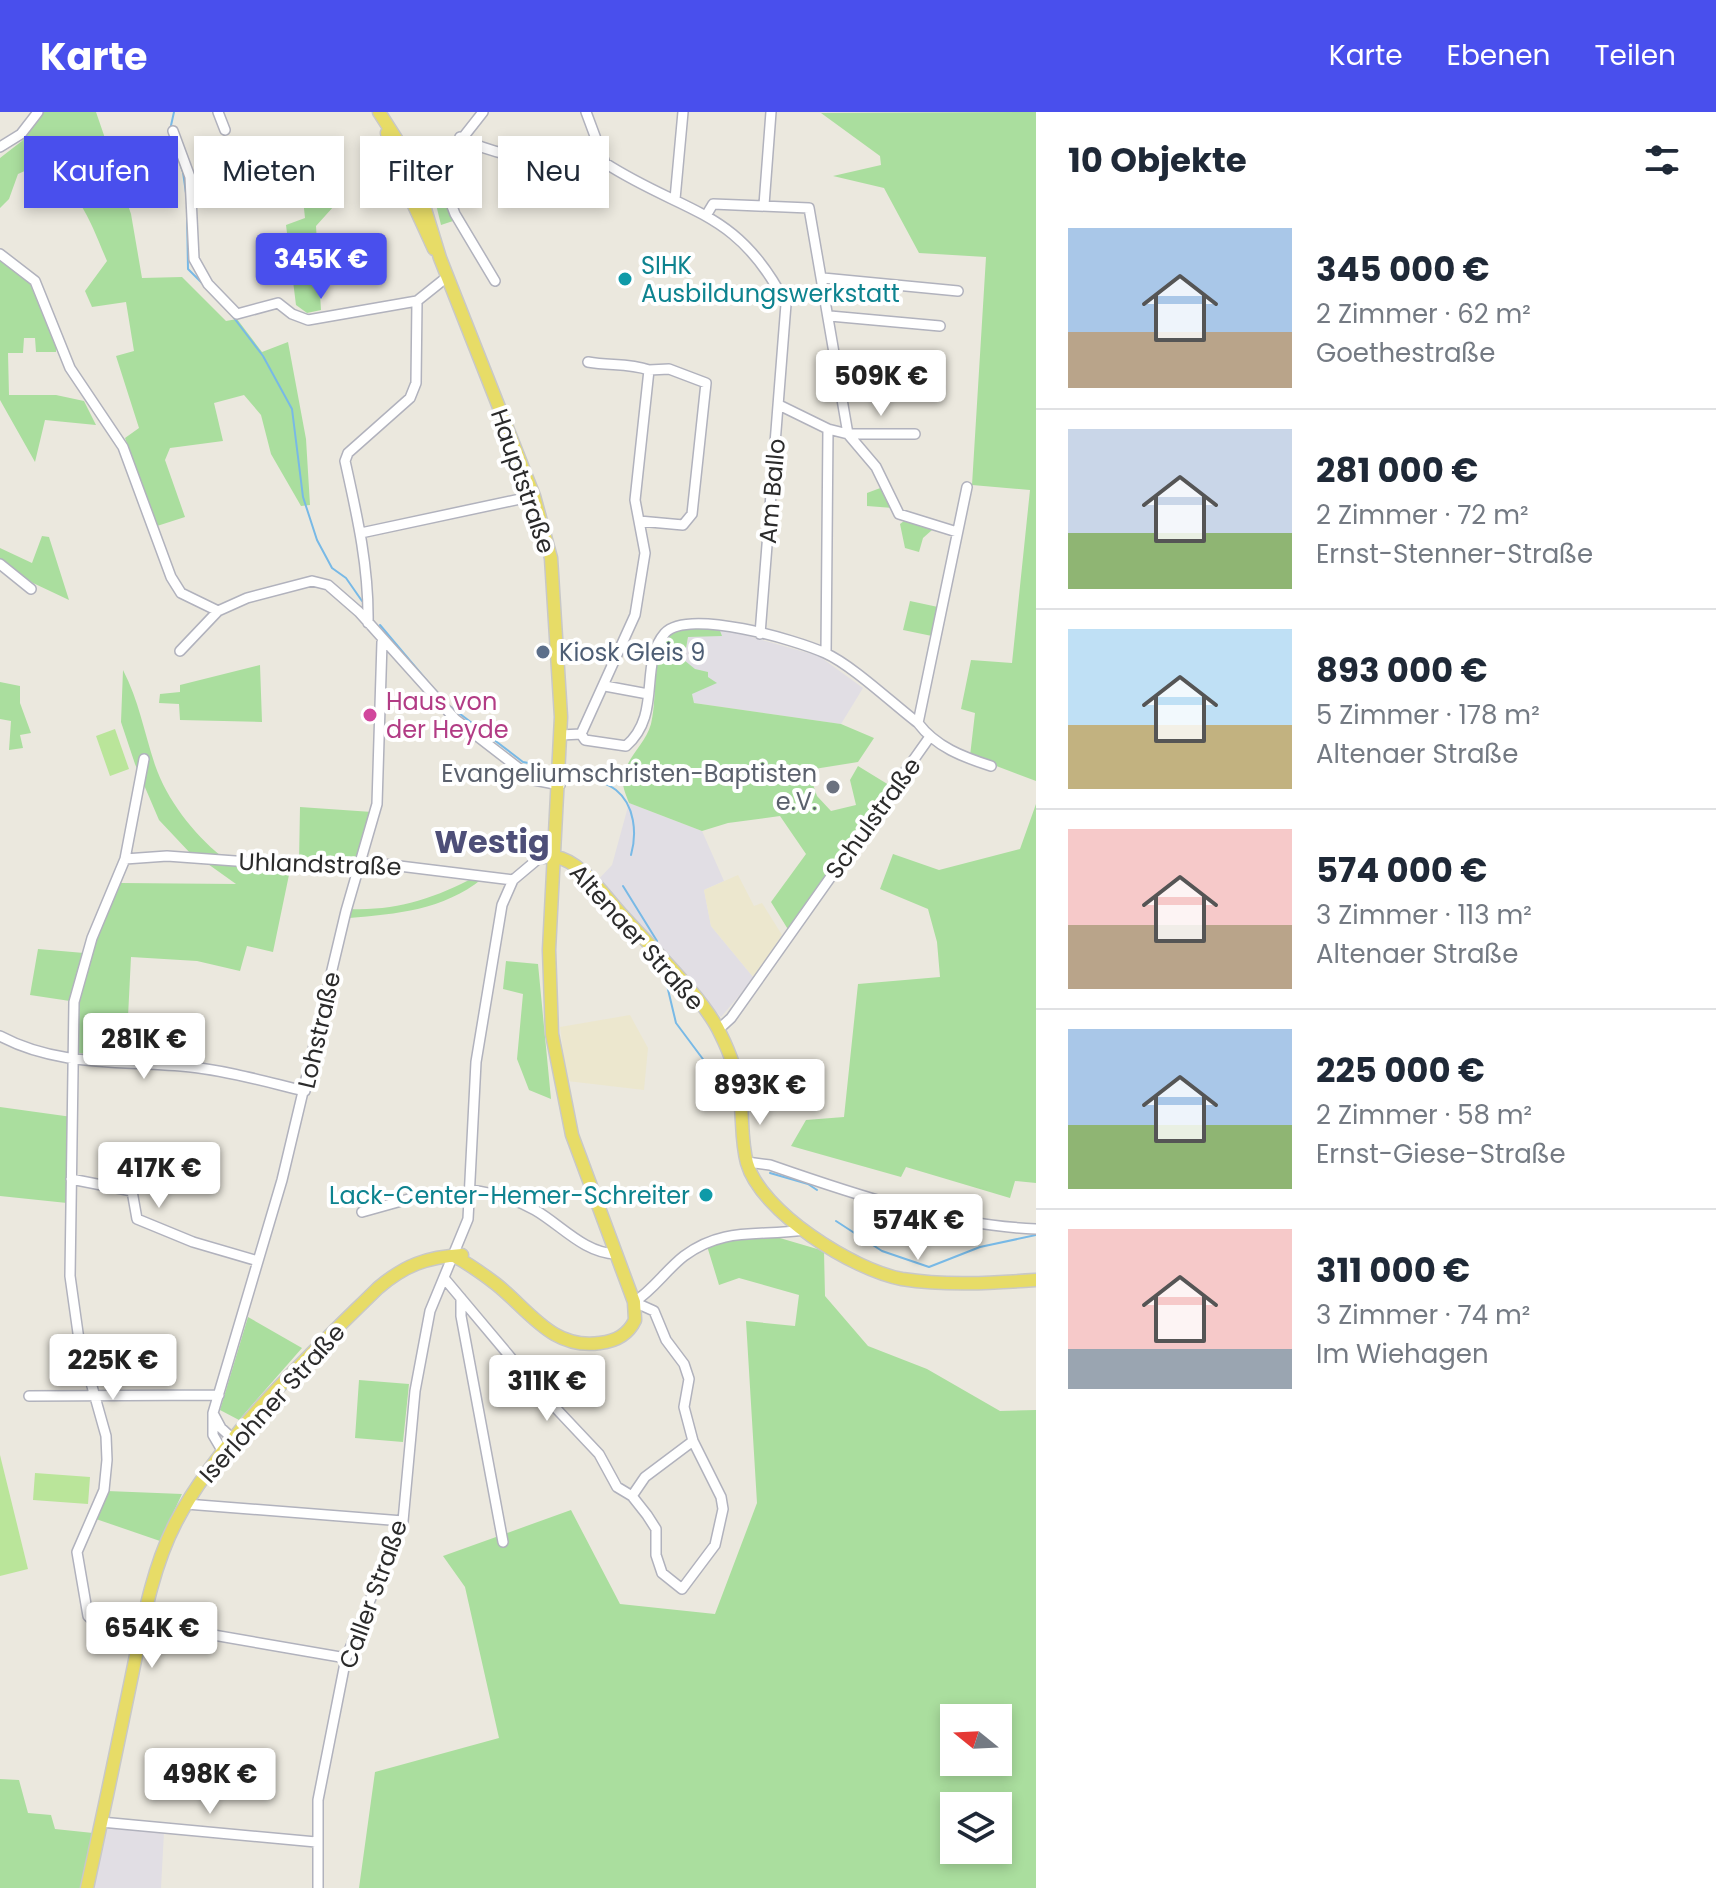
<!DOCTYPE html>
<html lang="de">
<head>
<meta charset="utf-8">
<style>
  body { margin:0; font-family:Poppins,sans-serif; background:#f2f2f3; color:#1f2937; height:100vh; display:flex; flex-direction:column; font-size:30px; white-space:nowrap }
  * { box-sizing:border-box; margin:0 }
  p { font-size:26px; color:#747a83 }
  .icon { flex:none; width:44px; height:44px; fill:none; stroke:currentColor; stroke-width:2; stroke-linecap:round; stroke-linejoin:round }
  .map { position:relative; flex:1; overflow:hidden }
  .sheet { display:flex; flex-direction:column; background:#fff; width:680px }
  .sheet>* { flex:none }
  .top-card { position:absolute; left:24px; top:24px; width:760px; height:72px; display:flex; gap:16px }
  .needle { width:52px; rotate:288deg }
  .tools { position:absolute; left:940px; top:1592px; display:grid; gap:16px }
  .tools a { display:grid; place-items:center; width:72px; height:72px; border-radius:0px; background:#fff; box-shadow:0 4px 12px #0003; font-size:40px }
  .price { position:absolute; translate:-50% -68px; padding:0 18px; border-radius:8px; background:#fff; color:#222; font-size:26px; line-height:52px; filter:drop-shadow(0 2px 4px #0008) }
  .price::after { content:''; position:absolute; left:50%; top:48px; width:24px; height:18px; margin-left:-12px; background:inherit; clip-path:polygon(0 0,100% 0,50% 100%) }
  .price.on { background:#494fed; color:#fff }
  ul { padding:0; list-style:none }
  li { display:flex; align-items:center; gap:24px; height:200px; padding:0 32px }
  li+li { border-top:2px solid #e0e1e3 }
  li span { display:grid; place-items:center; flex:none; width:224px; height:160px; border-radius:0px; color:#555 }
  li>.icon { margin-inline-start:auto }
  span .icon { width:96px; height:96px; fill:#fffc; stroke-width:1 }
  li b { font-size:34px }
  h2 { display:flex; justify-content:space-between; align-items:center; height:96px; padding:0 32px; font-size:34px }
  .pill { padding:0 28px; border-radius:0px; background:#fff; box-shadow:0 4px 12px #0003; font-size:28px; line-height:72px }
  .pill.on { background:#494fed; color:#fff }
  header { display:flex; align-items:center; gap:48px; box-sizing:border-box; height:112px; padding:0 40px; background:#494fed; color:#fff }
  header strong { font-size:38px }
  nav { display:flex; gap:44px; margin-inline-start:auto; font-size:28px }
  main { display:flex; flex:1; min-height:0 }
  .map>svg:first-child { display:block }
  .industrial { fill:#e1dee4 }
  .education { fill:#ece7ce }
  .green { fill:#aade9e; fill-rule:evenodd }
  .pitch { fill:#bae59a }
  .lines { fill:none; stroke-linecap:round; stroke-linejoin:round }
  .stream { stroke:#78b9e6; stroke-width:2 }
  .minor-casing { stroke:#b1b2bd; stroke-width:12 }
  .major-casing { stroke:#c8c8c8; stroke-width:15 }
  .minor { stroke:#fff; stroke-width:9 }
  .major { stroke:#e7dc67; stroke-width:12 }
  .culture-dot { fill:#0f9aa8; stroke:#fff; stroke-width:3 }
  .service-dot { fill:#5c6f8a; stroke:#fff; stroke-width:3 }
  .hotel-dot { fill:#d1479c; stroke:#fff; stroke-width:3 }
  .worship-dot { fill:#6b7280; stroke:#fff; stroke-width:3 }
  .labels { text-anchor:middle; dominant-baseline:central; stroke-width:8; stroke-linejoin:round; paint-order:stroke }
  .culture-label { font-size:24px; fill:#0d838f; stroke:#fff; text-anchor:start }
  .street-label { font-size:24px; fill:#2b2b2b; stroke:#fff }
  .service-label { font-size:24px; fill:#4e5e75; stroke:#fff; text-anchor:start }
  .hotel-label { font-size:24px; fill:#b23c85; stroke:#fff; text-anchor:start }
  .worship-label { font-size:24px; fill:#5b616d; stroke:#fff; text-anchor:end }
  .district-label { font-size:32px; font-weight:bold; fill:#4e4f78; stroke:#fff }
</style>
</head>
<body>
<header>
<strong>Karte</strong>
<nav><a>Karte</a><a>Ebenen</a><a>Teilen</a></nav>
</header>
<main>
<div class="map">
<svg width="1036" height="1776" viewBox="0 0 1036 1776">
  <rect width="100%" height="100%" fill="#ebe8de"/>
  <path class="industrial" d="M690,515L719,516L819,544L863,576L841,612L694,591L684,547Z
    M629,691L702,719L724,769L704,778L711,814L754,866L721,905L596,770L612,753Z
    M106,1715L164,1720L161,1776H94Z"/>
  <path class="education" d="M738,763L754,794L762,791L782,823L754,866L711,814L704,778Z
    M630,903L648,936L644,978L567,969L560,915Z"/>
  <path class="green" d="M44,0H96L131,102L142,166L182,165L226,209L237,207L262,240L288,230L306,327L310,393L301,394L271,342L261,303L244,283L214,291L223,329L170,336L165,348L185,405L157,414L125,326L139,316L116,244L134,239L126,190L92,195L85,179L107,149C89,107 80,75 36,54L18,62L9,87L0,96V46L22,29Z
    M1036,0V669L970,644L975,601L961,597L971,548L1012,551L1030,378L972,373L986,145L919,141L884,76L833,64L881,53L880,44L821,1Z
    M447,58V92L453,109L441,113L432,76Z
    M331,79L334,94L316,114L321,198L307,201L296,193L286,113L305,106L303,87Z
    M0,147L29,169L56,235V240H36L35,226H24L23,241H8L9,283H56L84,289L96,313L45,308L35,350L0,288Z
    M883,375L893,396L867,394V381Z
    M904,409L932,418L923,426L919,440L905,436L900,412Z
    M42,424L49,425L69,488L33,471L0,448V436L32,451Z
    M910,489L938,495L932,524L903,518Z
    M680,514L719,516L722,524L688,525L684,548L695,557L708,560V565L717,571L692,582L694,591L841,612L874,626L858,650L808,658L817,684L831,699L856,693L850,668L858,654L889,673L789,819L771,790L806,742L780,704L728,711L702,719L629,691C626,683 622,674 623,667C626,645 645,633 651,612C659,580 648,534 680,514Z
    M260,553L262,610L180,608L179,592L159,591L160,582L180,580V573Z
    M123,558C139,589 144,620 155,653C167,688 193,721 221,744L191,742L159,708L135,652L121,610Z
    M0,570L20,574V591L31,621L20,623L23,636L9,638L11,609L0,607Z
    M1036,692V1071L1015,1069L1010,1086L906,1055L901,1065L791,1034L806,1008L844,1005L858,872L940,865L937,830L928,797L880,777L893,742L939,758L1020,737Z
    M300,695L372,700L355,754L299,750Z
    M208,752L290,758L273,840L247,834L240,859L197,849L131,845L126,945L78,941C65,889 100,817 121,771L236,772Z
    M475,765L482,767C443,798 397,802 349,806L350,797C396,799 435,786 475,765Z
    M38,837L84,841L70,889L30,883Z
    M506,849L538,852L551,987L529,978L517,947L523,882L503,877Z
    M0,995L72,1005L67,1091L0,1084Z
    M745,1123L773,1124L824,1139L825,1184L868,1234L927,1257L1000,1299L1036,1298V1776H359L375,1660L499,1626L465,1475L443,1444L571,1398L620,1492L715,1502L757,1391L746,1209L795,1214L799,1183L739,1166L719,1173L707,1134ZM954,1606H998V1650H954ZM954,1694H998V1738H954Z
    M248,1205L302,1236L239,1308L220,1298Z
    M359,1268L409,1272L403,1330L355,1326Z
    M107,1379L182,1382L160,1429L96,1407Z
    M0,1667L19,1668L28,1701L51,1703L55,1717L93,1721L81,1776H0Z"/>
  <path class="pitch" d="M115,617L129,657L110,664L96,624Z
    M0,1343L28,1457L0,1464Z
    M35,1361L90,1365L88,1392L33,1388Z"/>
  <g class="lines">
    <path class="stream" d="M170,18L174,0
      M171,25L183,60L187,88
      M187,98L188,157L204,173
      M228,198L263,244L292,297L303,385L317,428L332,456L346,466L362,489
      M380,513L433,576
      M451,595L523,650L539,653
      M581,662C592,667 607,671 616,678C635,693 637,722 631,743
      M623,774L657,829
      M665,865L676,911L726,978
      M770,1061L808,1072L817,1078
      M836,1109L882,1139L929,1155L980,1135L1036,1123"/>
    <defs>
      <path id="minor" d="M218,0L225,18
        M586,0L605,51C686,103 737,96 786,192L760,522
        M173,19L190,65L194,147L208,172L237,202L278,191L292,202L308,208L417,189
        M460,25C500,48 560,51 605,51
        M0,35L21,22L38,0
        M442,52L452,59L450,89L455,102L495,169
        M408,62L450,38
        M414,71L435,61L483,0
        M675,87L683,0
        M764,93L771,0
        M707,102L713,92L809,96L848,322L876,355L899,402L957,420
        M0,142L35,169L70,256L123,335L171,465L181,481L218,499
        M823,166L958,179
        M830,204L940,214
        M841,272L940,275
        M779,293L828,317L848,322H915
        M639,409L683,413L692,402L706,271L669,257L649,258
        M361,421L534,384
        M0,452L31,477
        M368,511C369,455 357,403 345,349L348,341L410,286L416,271L417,189L447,165
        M180,539L218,499L247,486L312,469L328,473L359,500L455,607L534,668L560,673
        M826,541L828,317
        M605,574L648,582
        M918,611L967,375
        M581,622L585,628L626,634C663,602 638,552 665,521C688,496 796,528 825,541C852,553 893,592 918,611C936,635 963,645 991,654
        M561,623L581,622L635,503L645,441L635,388L649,258C628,251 610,254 588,250
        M125,747L167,744L357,758L375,751L513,768
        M719,917L731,906L929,626
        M0,924C60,956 125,948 191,955C229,959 267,970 305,979
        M747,1050L770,1053C856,1083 945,1113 1036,1117
        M71,1067L132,1079L137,1107L193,1130L258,1149
        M470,1078C494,1081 514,1086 535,1098C561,1113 584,1141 616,1142
        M362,1100L423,1083L470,1091
        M444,1166L533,1272L599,1342L617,1375L632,1384L647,1403L656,1417V1443L662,1461L682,1477L715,1433L723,1397L721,1385L693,1329L684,1295L689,1267L684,1252L666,1228L654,1199L634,1190
        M461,1186V1204L503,1430
        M634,1190C653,1178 666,1158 684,1144C724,1114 760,1125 803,1118
        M29,1284L219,1283
        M213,1301L221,1316L234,1328
        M223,1340L213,1323V1301L282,1068L346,799L377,692L382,530
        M632,1384L645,1365L693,1329
        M186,1392L403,1409
        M144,1511L346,1546
        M142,1516L93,1509L88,1504L77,1440L104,1378L107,1348L106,1324L79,1228L70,1164L74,890L92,826L125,747L144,647
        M101,1710L316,1730
        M318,1776V1688L346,1546L403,1409L415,1279L430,1199L468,1107L476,950L502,793L513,768L538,747L555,745"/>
      <path id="major" d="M379,0L402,36L417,71L440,146L534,384L551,446L561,605L549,838L552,922L572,1023L634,1190L635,1208C628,1223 616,1229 600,1231C552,1238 529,1198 496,1172C483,1162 469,1152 454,1144
        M387,21L412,89L434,137
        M555,745C581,748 606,786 623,804C649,833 705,888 720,921C730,941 738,962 740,984C743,1007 741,1029 747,1051C761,1100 853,1158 902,1167C947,1174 991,1171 1036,1168
        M87,1776C102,1707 117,1637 131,1568C142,1515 151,1458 176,1410C220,1326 310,1243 378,1176C405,1153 427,1145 462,1143"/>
    </defs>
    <use href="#minor" class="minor-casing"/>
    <use href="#major" class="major-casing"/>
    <use href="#minor" class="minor"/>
    <use href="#major" class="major"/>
  </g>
  <g class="culture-dot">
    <circle cx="625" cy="167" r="8"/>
    <circle cx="706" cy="1083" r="8"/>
  </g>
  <circle class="service-dot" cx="543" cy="540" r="8"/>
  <circle class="hotel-dot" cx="370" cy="603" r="8"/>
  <circle class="worship-dot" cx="833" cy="675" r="8"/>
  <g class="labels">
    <g class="culture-label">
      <text x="641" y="153">SIHK<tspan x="641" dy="28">Ausbildungswerkstatt</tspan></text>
      <text x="690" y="1083" text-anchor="end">Lack-Center-Hemer-Schreiter</text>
    </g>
    <g class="street-label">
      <text transform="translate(523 369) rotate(71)">Hauptstraße</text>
      <text transform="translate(772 379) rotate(-85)">Am Ballo</text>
      <text transform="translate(873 706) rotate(-54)">Schulstraße</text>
      <text transform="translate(320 752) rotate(2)">Uhlandstraße</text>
      <text transform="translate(637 825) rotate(48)">Altenaer Straße</text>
      <text transform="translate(319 918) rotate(-77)">Lohstraße</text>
      <text transform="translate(272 1291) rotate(-48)">Iserlohner Straße</text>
      <text transform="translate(373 1482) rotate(-70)">Caller Straße</text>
    </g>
    <g class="service-label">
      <text x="559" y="540">Kiosk Gleis 9</text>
    </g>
    <g class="hotel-label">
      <text x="386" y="589">Haus von<tspan x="386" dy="28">der Heyde</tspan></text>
    </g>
    <g class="worship-label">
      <text x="817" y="661">Evangeliumschristen-Baptisten<tspan x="817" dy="28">e.V.</tspan></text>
    </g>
    <g class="district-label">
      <text x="492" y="729">Westig</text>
    </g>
  </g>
</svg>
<div class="tools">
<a><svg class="needle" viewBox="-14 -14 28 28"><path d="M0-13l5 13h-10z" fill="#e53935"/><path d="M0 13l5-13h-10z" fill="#747a83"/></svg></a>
<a><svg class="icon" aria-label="layers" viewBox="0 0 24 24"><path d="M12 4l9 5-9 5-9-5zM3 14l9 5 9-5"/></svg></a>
</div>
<b class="price on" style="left:321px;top:189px">345K €</b>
<b class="price" style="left:881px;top:306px">509K €</b>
<b class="price" style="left:144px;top:969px">281K €</b>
<b class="price" style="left:760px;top:1015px">893K €</b>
<b class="price" style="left:159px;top:1098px">417K €</b>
<b class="price" style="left:918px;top:1150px">574K €</b>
<b class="price" style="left:113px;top:1290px">225K €</b>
<b class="price" style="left:547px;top:1311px">311K €</b>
<b class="price" style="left:152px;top:1558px">654K €</b>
<b class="price" style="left:210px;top:1704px">498K €</b>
<div class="top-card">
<a class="pill on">Kaufen</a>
<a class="pill">Mieten</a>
<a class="pill">Filter</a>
<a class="pill">Neu</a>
</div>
</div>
<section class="sheet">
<h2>10 Objekte<svg class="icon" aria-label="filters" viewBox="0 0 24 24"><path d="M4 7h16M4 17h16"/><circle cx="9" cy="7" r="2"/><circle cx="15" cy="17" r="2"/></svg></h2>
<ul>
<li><span style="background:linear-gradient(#a9c7e8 65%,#b9a48a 0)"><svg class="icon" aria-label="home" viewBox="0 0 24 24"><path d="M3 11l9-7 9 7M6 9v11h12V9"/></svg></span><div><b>345 000 €</b><p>2 Zimmer · 62 m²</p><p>Goethestraße</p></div></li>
<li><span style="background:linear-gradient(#c9d6e8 65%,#8fb573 0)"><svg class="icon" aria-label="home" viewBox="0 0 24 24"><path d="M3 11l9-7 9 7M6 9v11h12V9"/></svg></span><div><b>281 000 €</b><p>2 Zimmer · 72 m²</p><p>Ernst-Stenner-Straße</p></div></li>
<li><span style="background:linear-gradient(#bfe0f5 60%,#c2b280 0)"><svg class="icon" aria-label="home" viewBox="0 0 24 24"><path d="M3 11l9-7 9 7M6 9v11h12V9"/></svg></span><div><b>893 000 €</b><p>5 Zimmer · 178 m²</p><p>Altenaer Straße</p></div></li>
<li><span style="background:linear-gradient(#f6c9c9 60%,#b9a48a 0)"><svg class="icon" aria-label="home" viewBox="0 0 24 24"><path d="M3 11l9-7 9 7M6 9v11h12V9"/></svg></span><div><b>574 000 €</b><p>3 Zimmer · 113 m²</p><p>Altenaer Straße</p></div></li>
<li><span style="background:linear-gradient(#a9c7e8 60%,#8fb573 0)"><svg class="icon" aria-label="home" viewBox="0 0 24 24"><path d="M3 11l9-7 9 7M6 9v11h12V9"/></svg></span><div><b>225 000 €</b><p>2 Zimmer · 58 m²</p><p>Ernst-Giese-Straße</p></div></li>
<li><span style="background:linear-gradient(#f6c9c9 75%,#9aa5b1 0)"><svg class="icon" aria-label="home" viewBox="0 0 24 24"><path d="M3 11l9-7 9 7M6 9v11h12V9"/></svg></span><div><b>311 000 €</b><p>3 Zimmer · 74 m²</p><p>Im Wiehagen</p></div></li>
</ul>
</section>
</main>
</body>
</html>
